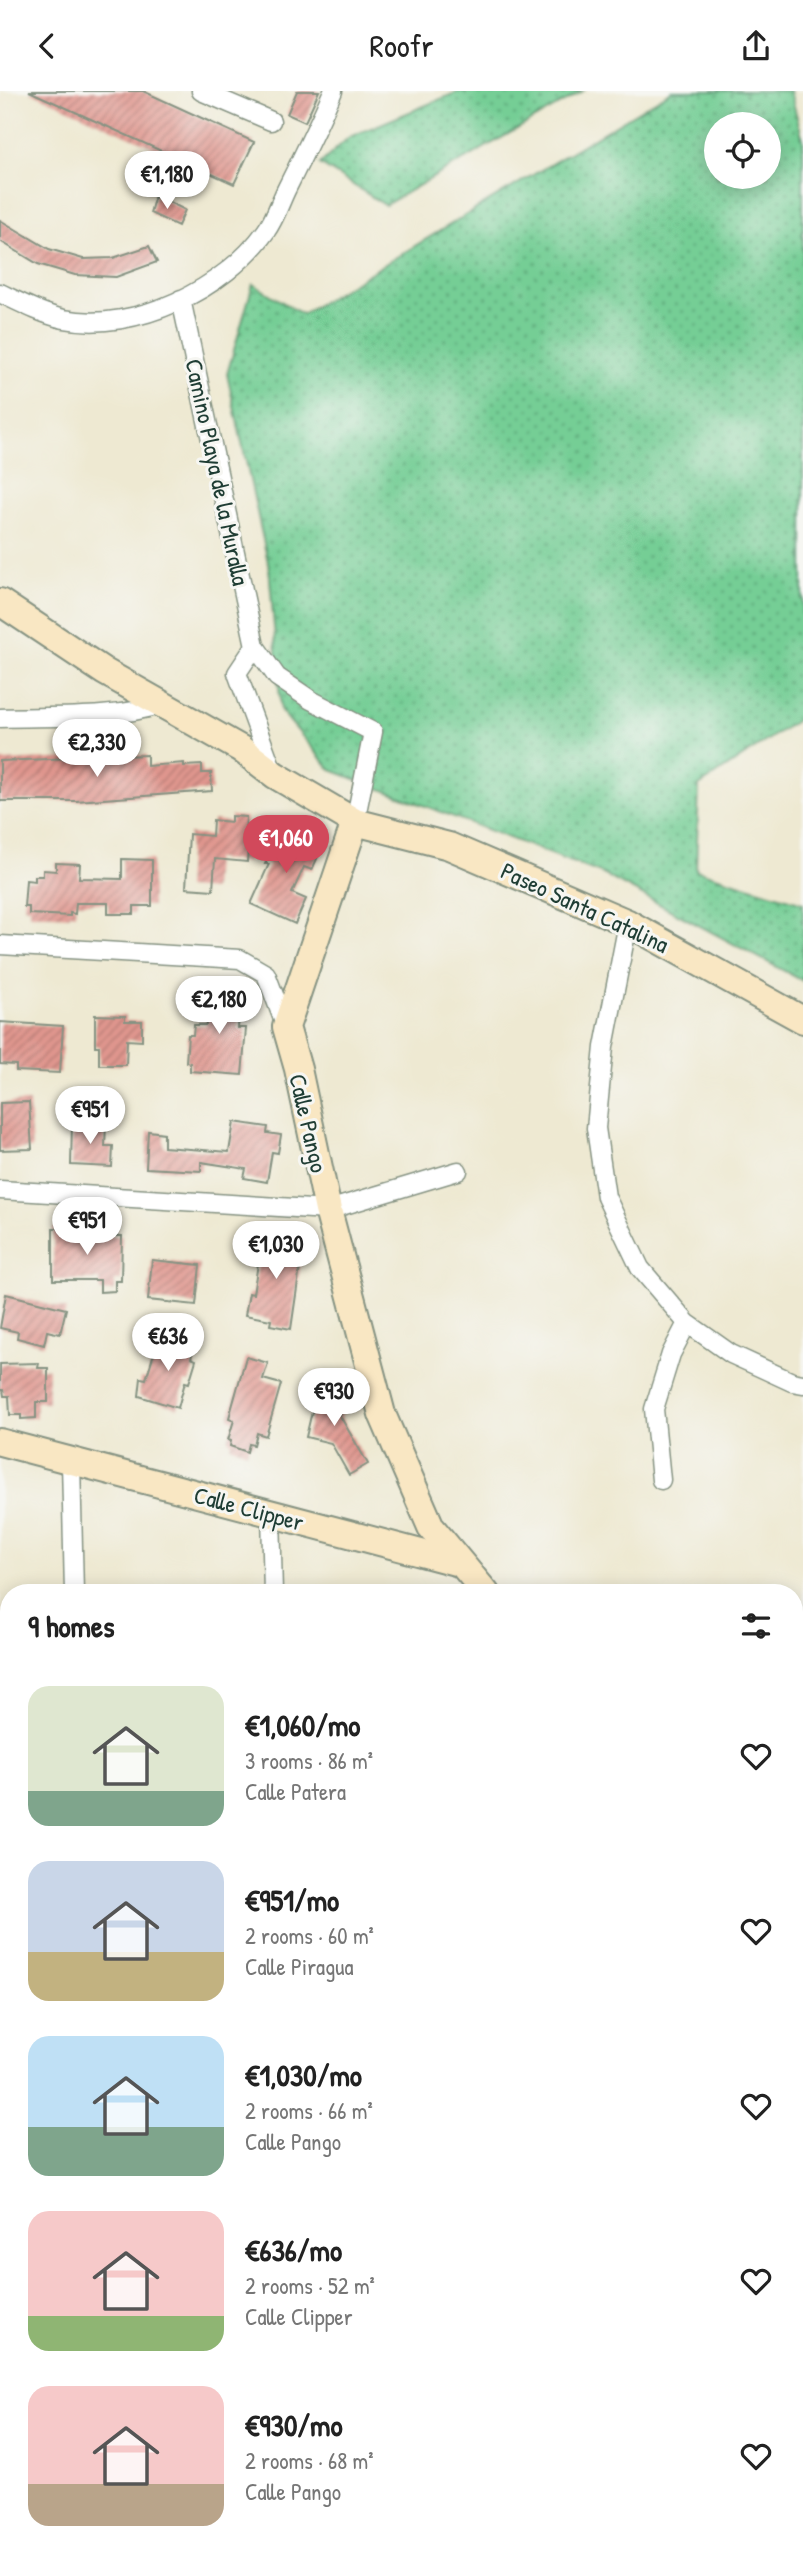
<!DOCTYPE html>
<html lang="en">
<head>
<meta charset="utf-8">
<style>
  body { margin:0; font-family:"Patrick Hand",sans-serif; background:#f6f6f6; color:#222; height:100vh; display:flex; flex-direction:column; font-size:26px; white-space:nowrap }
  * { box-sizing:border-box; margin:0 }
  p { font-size:23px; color:#767676 }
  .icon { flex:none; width:38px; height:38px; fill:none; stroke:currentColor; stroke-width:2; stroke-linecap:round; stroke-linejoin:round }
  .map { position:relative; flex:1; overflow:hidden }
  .drawer { position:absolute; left:0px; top:1493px; width:803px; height:975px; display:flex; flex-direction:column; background:#fff; border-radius:28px 28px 0 0; box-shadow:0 4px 18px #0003 }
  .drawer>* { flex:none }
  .controls { position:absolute; left:704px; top:21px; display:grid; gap:14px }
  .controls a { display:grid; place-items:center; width:77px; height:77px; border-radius:50%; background:#fff; box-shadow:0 4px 18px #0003; font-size:35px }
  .price { position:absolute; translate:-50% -60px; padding:0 16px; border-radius:24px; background:#fff; color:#222; font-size:23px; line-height:46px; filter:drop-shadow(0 2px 4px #0008) }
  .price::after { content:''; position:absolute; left:50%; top:42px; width:21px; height:16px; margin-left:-10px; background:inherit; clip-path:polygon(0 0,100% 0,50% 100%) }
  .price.selected { background:#d1495b; color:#fff }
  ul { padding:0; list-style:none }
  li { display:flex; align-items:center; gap:21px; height:175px; padding:0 28px }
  li span { display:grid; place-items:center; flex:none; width:196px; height:140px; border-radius:21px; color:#555 }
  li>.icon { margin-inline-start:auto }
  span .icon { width:84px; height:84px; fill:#fffc; stroke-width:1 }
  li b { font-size:30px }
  h2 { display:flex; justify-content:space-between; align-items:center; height:84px; padding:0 28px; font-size:30px }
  header { display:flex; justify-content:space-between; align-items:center; height:91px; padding:0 28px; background:#fff; font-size:32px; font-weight:600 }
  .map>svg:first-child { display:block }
  .grass { fill:url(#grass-dots); stroke:#4a8664; stroke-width:2; fill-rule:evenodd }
  .building { fill:url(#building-hatch) }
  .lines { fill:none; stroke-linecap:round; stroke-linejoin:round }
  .street-casing { stroke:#869383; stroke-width:21 }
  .secondary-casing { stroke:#869383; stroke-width:30 }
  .street { stroke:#fff; stroke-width:18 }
  .secondary { stroke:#f9e7c3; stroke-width:26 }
  .labels { text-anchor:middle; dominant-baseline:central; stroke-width:6; stroke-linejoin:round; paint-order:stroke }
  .street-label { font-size:24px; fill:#1f3d34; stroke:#f6f6f2 }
</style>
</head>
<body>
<header><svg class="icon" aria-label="back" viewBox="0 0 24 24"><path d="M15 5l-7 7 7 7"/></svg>Roofr<svg class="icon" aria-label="share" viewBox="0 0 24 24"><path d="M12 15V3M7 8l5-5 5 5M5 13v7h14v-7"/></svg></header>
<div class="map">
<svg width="803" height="2467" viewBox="0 0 803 2467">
  <defs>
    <pattern id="grass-dots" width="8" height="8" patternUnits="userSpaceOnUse" patternTransform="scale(1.75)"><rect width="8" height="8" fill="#74ce95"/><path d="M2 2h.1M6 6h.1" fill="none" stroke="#5fa87a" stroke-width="1.8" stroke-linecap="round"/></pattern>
    <pattern id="building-hatch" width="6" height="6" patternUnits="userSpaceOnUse" patternTransform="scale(1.75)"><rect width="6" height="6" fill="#e0968e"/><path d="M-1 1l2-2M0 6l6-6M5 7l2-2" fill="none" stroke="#b57c75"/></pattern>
  </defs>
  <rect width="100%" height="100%" fill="#f6f6f2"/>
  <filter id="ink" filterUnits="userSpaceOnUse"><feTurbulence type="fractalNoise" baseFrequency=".0143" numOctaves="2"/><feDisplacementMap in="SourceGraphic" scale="14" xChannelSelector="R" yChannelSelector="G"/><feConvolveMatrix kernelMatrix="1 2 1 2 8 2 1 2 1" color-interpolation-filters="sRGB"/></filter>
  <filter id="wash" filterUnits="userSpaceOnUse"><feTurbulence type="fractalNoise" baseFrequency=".00686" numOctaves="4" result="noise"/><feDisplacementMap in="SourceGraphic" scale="28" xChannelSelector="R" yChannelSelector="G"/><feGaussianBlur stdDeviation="1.57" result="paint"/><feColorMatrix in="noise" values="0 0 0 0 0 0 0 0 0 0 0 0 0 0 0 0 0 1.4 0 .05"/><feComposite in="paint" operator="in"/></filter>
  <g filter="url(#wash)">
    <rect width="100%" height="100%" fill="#eee9d2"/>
    <path class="grass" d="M460,0H583L385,114L320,73L349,46Z
      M672,0H790L803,49V625L699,695L696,779L803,812V890L603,783L331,679L281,620L269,476L227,283L253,193L302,223ZM716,33H768V86H716Z"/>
    <g id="blocks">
      <path class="building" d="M29,0H143L254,51L234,93Z
        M297,0H319L305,31L287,23Z
        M155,104L185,119L178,135L150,122Z
        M0,129L49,158L83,168L113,167L149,155L157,171L116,186L75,184L38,173L0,150Z
        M147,664V675L184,672V675L202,674V682H211L212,700L76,710H0V670Z
        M231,725L246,726L245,744H249L247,771L215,768L213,799L186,797L189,743L212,745L213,729L231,731Z
        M279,740L302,750L305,743L324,752L312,779L304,776L292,802L306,808L295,833L251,813L269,773H265Z
        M122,768L152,769V815H134V823H108V812H76L75,823L70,822V825L29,823V816H24L26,789L35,790V785H43V779L56,780V772L80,773L79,787L122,788Z
        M208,896L241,898L238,937H246L242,984L190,980V972L186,971L188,944H193L194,934H206Z
        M95,924L125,925V930H142V950L127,949L126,974H99V955H95Z
        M0,931L63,935L60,982L16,980V974L0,973Z
        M29,1011L32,1058L0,1059V1012Z
        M234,1031L268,1036L267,1042L281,1044L278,1062L272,1061L267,1091L244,1087L246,1078L201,1071V1080L146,1077L148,1040L164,1042V1056L229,1061Z
        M72,1032L106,1033L105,1055H113L112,1076L71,1074Z
        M53,1137H95V1145H122L121,1190H115V1200L100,1201V1189H53Z
        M282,1145L304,1149L291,1238L270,1234L271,1229L245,1224L249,1202L253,1203L258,1173L253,1172L256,1148L281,1152Z
        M152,1169L200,1174L196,1214L148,1209Z
        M6,1203L66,1218L60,1243L47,1240L44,1254L17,1247L18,1241L0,1237Z
        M159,1246L194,1257L191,1267L196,1269L189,1292L185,1291L178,1317L139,1305L141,1287L146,1288Z
        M246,1266L268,1272L263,1288L281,1293L266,1345L257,1342L254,1354L249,1353L247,1361L230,1355L231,1350L228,1349L234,1329L229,1327Z
        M39,1272L38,1277H48V1311H36V1327L21,1328V1324H10L9,1305H4L3,1299H0V1273Z
        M319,1290L337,1295L335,1304L344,1307L340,1325L368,1373L349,1384L331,1352L306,1346Z"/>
    </g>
  </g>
  <g filter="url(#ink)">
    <use href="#blocks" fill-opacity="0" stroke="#869383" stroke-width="2"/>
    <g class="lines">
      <defs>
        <path id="street" d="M201,0L271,30
          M0,202C21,212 42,223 64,228C135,242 225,198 266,140C275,128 280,111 287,97C303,65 319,33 333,0
          M181,208L255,555L277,586L311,609L373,641L355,731
          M255,555L237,582L274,683
          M0,627C53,625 112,629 163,613
          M628,832L604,956L596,1037L606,1106L640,1177L687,1232L731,1263L792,1291L803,1293
          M0,854L240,868L266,883L286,936
          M0,1099L328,1119L458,1080
          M71,1370L74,1502
          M661,1389L654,1318L671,1263L687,1232
          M271,1422L273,1502
          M794,1576L803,1575
          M794,1867L803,1868
          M794,2322L803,2319
          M0,2387L9,2441
          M12,2459L13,2467
          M266,2459L267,2467
          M432,2467L431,2463L442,2459"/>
        <path id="secondary" d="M0,511L105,581L241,658L275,684L355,731L449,755L628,832L803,929
          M355,731L286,936L298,978L328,1119L382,1323L431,1436L486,1502
          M0,1351L459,1472
          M0,1939H9
          M794,2128L803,2130
          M728,2459L730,2467"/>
      </defs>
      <use href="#street" class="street-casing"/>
      <use href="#secondary" class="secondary-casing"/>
      <use href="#street" class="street"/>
      <use href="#secondary" class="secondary"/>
    </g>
  </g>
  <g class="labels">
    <g class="street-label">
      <text transform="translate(218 381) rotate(78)">Camino Playa de la Muralla</text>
      <text transform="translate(585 816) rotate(25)">Paseo Santa Catalina</text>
      <text transform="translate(309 1032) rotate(77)">Calle Pango</text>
      <text transform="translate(249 1417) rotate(15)">Calle Clipper</text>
    </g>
  </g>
</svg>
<div class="controls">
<a><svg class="icon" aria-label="locate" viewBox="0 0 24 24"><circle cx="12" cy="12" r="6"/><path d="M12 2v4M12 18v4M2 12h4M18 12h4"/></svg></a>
</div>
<b class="price" style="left:167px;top:120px">€1,180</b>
<b class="price" style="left:97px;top:688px">€2,330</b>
<b class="price selected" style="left:286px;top:784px">€1,060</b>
<b class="price" style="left:219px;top:945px">€2,180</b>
<b class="price" style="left:90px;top:1055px">€951</b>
<b class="price" style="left:87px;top:1166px">€951</b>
<b class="price" style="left:276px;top:1190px">€1,030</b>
<b class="price" style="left:168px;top:1282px">€636</b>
<b class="price" style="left:334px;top:1337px">€930</b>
<section class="drawer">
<h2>9 homes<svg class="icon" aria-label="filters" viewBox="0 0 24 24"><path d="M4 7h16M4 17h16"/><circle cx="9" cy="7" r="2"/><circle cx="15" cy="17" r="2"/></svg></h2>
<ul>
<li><span style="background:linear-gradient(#dfe7d0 75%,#7fa58c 0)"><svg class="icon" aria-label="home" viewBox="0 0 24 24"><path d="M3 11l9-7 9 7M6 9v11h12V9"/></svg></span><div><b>€1,060/mo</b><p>3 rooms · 86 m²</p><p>Calle Patera</p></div><svg class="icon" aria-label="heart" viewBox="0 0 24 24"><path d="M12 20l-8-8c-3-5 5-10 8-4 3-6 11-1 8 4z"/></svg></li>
<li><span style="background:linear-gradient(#c9d6e8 65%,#c2b280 0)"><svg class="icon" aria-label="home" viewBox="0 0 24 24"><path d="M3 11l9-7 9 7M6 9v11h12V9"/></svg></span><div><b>€951/mo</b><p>2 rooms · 60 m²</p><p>Calle Piragua</p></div><svg class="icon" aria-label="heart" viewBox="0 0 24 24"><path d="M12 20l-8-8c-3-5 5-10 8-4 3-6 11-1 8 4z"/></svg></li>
<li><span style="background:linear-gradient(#bfe0f5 65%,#7fa58c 0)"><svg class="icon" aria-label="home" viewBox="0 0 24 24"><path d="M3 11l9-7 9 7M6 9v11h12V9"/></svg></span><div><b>€1,030/mo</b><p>2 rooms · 66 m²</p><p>Calle Pango</p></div><svg class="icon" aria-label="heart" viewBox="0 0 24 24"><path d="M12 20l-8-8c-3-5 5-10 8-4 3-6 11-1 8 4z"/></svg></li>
<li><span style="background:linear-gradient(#f6c9c9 75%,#8fb573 0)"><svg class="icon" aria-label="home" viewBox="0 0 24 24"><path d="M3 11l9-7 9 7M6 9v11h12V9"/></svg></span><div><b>€636/mo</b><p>2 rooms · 52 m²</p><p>Calle Clipper</p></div><svg class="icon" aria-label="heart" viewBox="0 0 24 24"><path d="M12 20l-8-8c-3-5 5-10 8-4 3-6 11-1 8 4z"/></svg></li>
<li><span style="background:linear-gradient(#f6c9c9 70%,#b9a48a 0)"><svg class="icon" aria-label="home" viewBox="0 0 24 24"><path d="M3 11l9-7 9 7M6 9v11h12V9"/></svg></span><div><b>€930/mo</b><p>2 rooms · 68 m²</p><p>Calle Pango</p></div><svg class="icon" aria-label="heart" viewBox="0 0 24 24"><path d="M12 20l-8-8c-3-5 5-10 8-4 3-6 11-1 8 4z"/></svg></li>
</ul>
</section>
</div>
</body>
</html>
